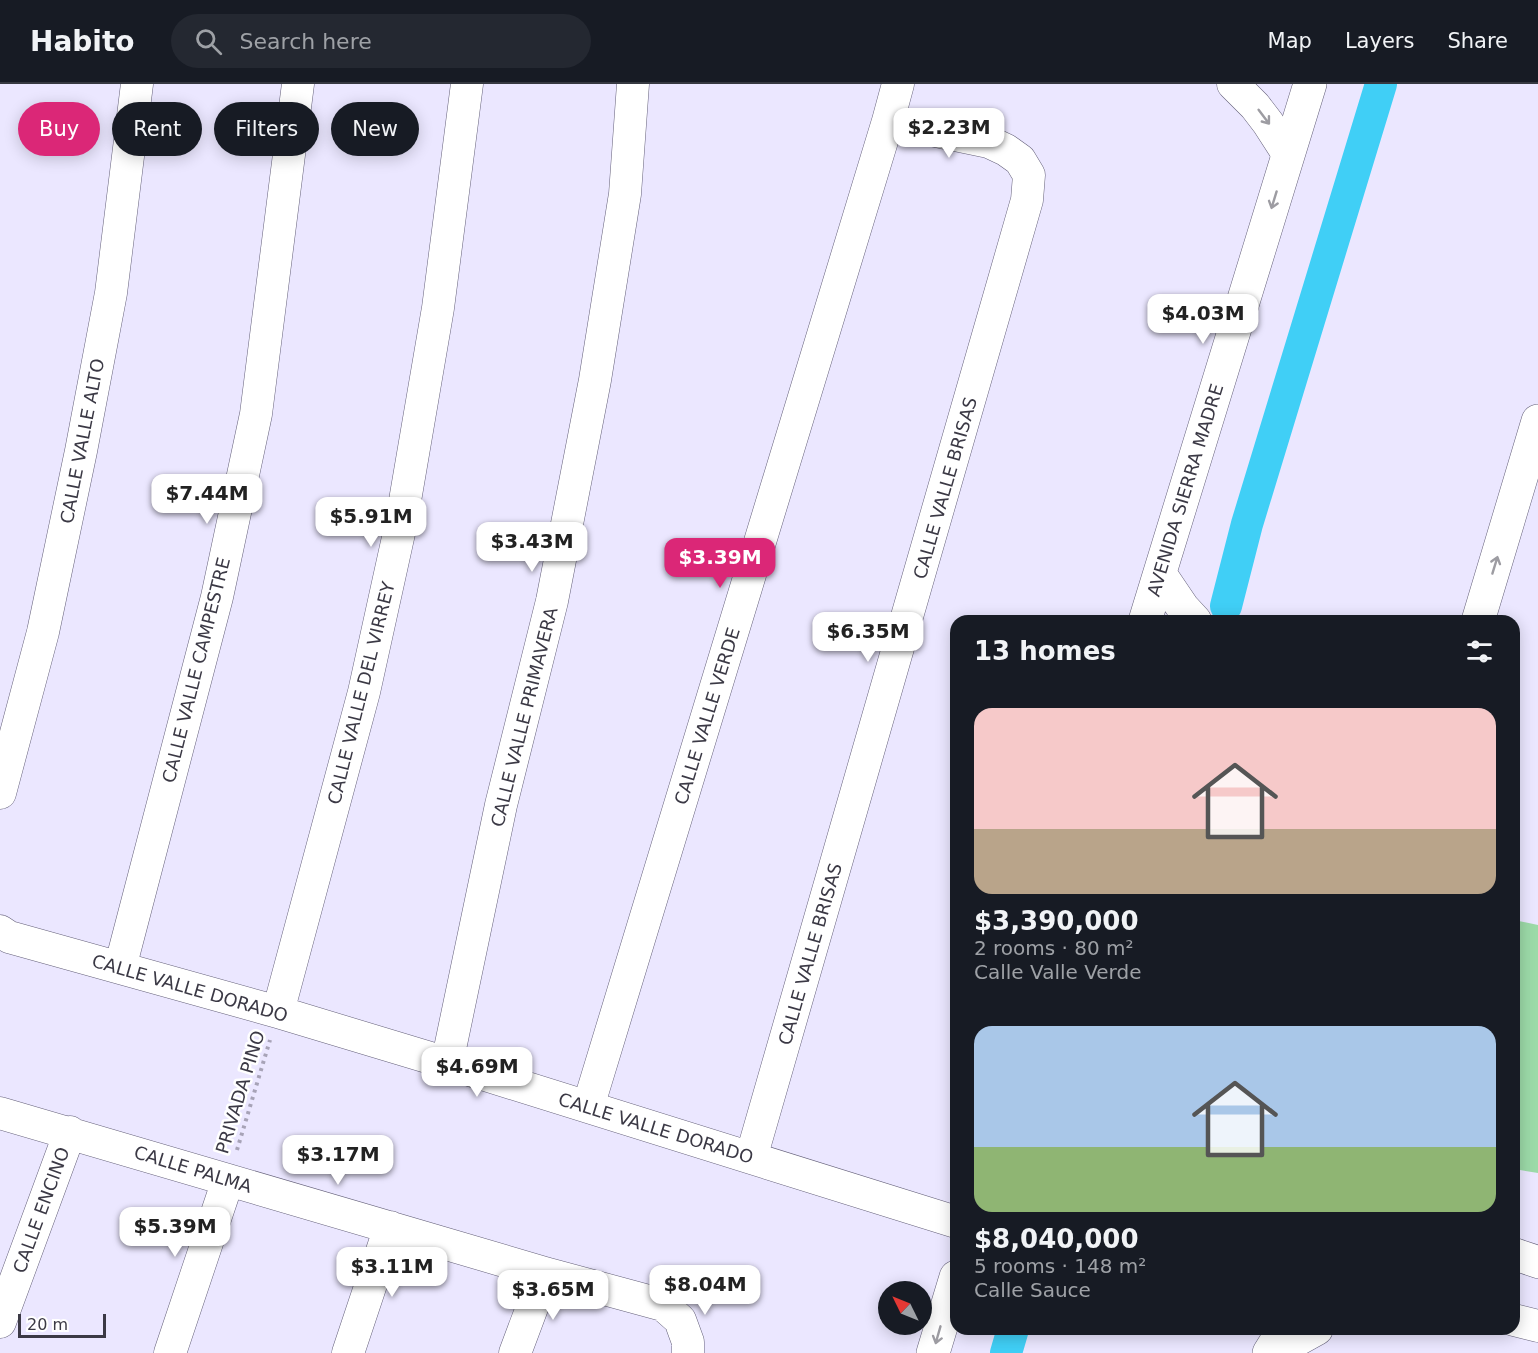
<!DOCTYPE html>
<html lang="en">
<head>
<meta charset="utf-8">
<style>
  body { margin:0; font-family:"DejaVu Sans",sans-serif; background:#242831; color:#f1f3f6; height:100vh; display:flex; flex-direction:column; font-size:22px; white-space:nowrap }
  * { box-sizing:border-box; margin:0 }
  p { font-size:20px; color:#9ea1a6 }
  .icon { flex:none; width:33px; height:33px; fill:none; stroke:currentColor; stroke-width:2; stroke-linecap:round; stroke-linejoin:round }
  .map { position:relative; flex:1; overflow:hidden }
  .side { position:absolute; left:950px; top:531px; width:570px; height:720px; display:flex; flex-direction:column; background:#171b24; border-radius:18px; box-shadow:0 3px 15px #0003 }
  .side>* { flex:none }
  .hud { position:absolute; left:18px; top:18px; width:570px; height:54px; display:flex; gap:12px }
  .needle { width:39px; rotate:313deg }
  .controls { position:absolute; left:878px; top:1197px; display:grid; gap:12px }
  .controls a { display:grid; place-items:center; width:54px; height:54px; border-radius:50%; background:#171b24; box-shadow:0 3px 15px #0003; font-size:30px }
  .scale { position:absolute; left:18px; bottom:15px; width:88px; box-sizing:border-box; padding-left:6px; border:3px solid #3b3945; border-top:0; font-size:16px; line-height:21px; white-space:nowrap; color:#3b3945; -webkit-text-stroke:4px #fff; paint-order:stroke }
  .price { position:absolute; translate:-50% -51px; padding:0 14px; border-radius:12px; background:#fff; color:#222; font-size:20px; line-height:39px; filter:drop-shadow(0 2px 3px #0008) }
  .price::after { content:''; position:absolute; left:50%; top:36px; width:18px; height:14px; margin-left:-9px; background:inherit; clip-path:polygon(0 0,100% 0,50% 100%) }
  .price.current { background:#db2777; color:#fff }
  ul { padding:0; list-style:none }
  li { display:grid; align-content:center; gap:12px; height:318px; padding:0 24px }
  li span { display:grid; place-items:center; height:186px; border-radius:18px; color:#555 }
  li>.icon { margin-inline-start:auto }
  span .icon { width:108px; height:108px; fill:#fffc; stroke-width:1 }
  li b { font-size:26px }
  h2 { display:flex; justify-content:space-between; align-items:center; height:72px; padding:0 24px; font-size:26px }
  .tag { padding:0 21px; border-radius:27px; background:#171b24; box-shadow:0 3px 15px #0003; font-size:21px; line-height:54px }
  .tag.current { background:#db2777; color:#fff }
  header { display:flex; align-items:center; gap:36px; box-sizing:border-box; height:84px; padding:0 30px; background:#171b24; border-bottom:2px solid #363941 }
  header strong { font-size:28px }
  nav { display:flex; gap:33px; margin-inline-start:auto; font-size:21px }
  .search { width:420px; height:54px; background:#242831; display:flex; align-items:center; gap:15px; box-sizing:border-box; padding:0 21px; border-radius:33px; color:#9ea1a6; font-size:22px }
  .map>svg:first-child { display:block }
  .green { fill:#9cdaa8 }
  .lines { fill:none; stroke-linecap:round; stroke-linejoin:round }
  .canal { stroke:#40cff6; stroke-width:32 }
  .minor-casing { stroke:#65617a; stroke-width:33 }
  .tertiary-casing { stroke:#65617a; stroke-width:34 }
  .path { stroke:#a7a3b7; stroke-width:4; stroke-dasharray:3 4.5; stroke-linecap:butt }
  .minor { stroke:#fff; stroke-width:32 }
  .tertiary { stroke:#fff; stroke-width:33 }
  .oneway { stroke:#9d9ca2 }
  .labels { text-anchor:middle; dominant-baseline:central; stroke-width:5; stroke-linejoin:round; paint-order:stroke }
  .street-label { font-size:18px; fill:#3b3945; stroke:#fff }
</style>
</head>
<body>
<header>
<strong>Habito</strong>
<div class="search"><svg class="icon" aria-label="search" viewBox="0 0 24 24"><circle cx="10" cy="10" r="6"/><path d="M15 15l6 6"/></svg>Search here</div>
<nav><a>Map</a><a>Layers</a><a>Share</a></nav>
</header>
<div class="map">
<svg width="1538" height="1269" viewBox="0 0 1538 1269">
  <rect width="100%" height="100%" fill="#ebe7ff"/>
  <path class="green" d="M1514,836L1538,841V1089L1514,1085Z"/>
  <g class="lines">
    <path class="canal" d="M1226,522L1247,440L1381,0
      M1006,1269L1013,1245"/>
    <defs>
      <path id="minor" d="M1233,0L1255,22L1268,39L1288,70
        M0,709L43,548L81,367L111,209L137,0
        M0,847L9,853L278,928L447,979L956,1138
        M120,884L217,513L256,330L298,0
        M278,928L364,608L401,440L438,224L467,0
        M447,979L501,721L552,517L595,296L625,110L633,0
        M588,1023L888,37L898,0
        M0,1029L545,1189L663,1221L680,1236L688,1258V1269
        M751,1074L1027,116L1029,91L1020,76L1006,66L989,58L888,37
        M1514,1170L1538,1178
        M1514,1236L1538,1242
        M0,1238L70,1048
        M170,1269L228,1096
        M348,1269L390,1143
        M515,1269L545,1189
        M1274,1269L1317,1245"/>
      <path id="tertiary" d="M1160,490L1183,524L1195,537
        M1145,537L1310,0
        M1478,537L1538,337
        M933,1269L956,1193
        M1269,1269L1284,1245"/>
    </defs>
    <use href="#minor" class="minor-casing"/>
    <use href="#tertiary" class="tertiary-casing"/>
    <path class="path" d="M237,1066L270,956"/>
    <use href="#minor" class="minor"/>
    <use href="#tertiary" class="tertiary"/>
  </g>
  <defs><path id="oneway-shaft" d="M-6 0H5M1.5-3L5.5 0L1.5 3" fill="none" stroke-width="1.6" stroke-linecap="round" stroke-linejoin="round" transform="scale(1.5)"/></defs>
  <g class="oneway">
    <use href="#oneway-shaft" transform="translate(1264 33) rotate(53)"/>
    <use href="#oneway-shaft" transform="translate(1274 116) rotate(107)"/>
    <use href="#oneway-shaft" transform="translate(1495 481) rotate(-73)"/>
    <use href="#oneway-shaft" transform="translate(938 1251) rotate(106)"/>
  </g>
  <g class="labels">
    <g class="street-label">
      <text transform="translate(82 357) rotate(-79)">CALLE VALLE ALTO</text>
      <text transform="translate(945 404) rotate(-74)">CALLE VALLE BRISAS</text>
      <text transform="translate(1185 406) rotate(-73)">AVENIDA SIERRA MADRE</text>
      <text transform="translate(196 586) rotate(-76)">CALLE VALLE CAMPESTRE</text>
      <text transform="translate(361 609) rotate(-76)">CALLE VALLE DEL VIRREY</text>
      <text transform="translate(707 632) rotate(-73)">CALLE VALLE VERDE</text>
      <text transform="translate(524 633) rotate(-76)">CALLE VALLE PRIMAVERA</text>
      <text transform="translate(810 870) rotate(-74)">CALLE VALLE BRISAS</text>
      <text transform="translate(190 904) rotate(16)">CALLE VALLE DORADO</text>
      <text transform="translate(240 1008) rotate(-73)">PRIVADA PINO</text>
      <text transform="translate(656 1044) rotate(17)">CALLE VALLE DORADO</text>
      <text transform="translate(193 1085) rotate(17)">CALLE PALMA</text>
      <text transform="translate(41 1126) rotate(-70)">CALLE ENCINO</text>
    </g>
  </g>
</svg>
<div class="controls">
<a><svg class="needle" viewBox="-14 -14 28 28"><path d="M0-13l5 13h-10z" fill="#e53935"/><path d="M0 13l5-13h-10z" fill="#9ea1a6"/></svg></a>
</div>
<div class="scale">20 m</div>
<b class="price" style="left:949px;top:75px">$2.23M</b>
<b class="price" style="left:1203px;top:261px">$4.03M</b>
<b class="price" style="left:207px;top:441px">$7.44M</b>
<b class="price" style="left:371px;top:464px">$5.91M</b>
<b class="price" style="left:532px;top:489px">$3.43M</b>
<b class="price current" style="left:720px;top:505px">$3.39M</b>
<b class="price" style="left:868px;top:579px">$6.35M</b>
<b class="price" style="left:477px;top:1014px">$4.69M</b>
<b class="price" style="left:338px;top:1102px">$3.17M</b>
<b class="price" style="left:175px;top:1174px">$5.39M</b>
<b class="price" style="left:392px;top:1214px">$3.11M</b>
<b class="price" style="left:705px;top:1232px">$8.04M</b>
<b class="price" style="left:553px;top:1237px">$3.65M</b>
<div class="hud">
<a class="tag current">Buy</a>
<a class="tag">Rent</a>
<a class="tag">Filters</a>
<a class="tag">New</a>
</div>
<section class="side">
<h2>13 homes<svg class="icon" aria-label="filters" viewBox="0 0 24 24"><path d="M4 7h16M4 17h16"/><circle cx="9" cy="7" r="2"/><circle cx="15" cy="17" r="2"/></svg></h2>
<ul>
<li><span style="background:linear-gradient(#f6c9c9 65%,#b9a48a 0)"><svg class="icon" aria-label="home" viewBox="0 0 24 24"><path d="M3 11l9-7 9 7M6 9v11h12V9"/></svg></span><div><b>$3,390,000</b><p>2 rooms · 80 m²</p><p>Calle Valle Verde</p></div></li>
<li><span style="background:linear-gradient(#a9c7e8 65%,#8fb573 0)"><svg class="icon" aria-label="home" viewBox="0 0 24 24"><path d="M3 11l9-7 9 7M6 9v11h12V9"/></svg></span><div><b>$8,040,000</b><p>5 rooms · 148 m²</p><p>Calle Sauce</p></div></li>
</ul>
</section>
</div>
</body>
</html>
